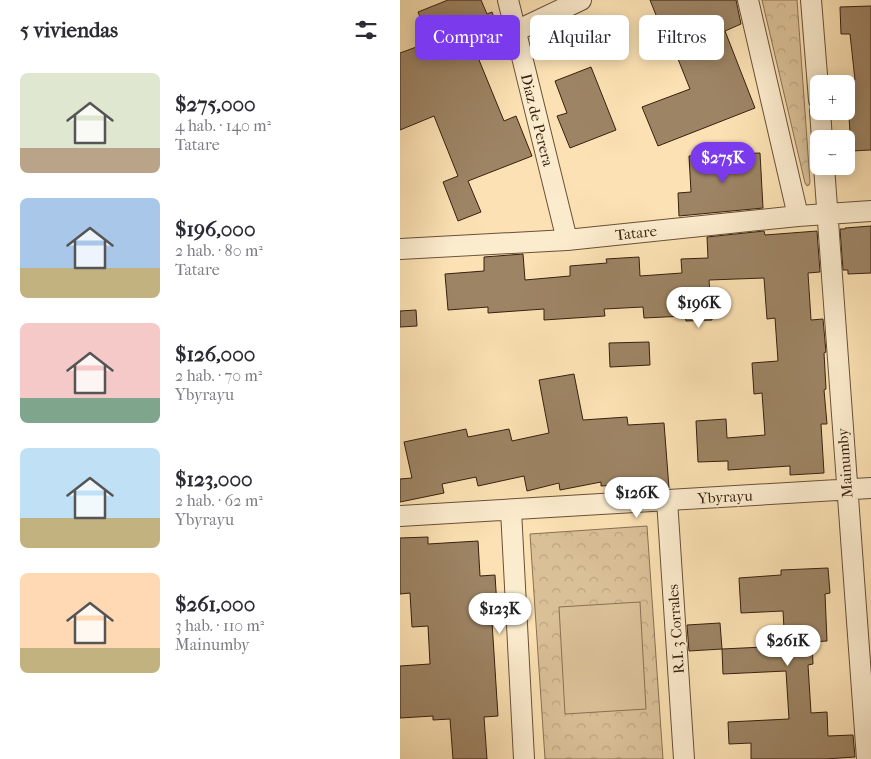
<!DOCTYPE html>
<html lang="es">
<head>
<meta charset="utf-8">
<style>
  body { margin:0; font-family:"IM FELL French Canon",serif; background:#f2f2f3; color:#2b2b33; height:100vh; display:flex; flex-direction:column; font-size:19px; white-space:nowrap }
  * { box-sizing:border-box; margin:0 }
  p { font-size:16px; color:#7c7c81 }
  .icon { flex:none; width:28px; height:28px; fill:none; stroke:currentColor; stroke-width:2; stroke-linecap:round; stroke-linejoin:round }
  .map { position:relative; flex:1; overflow:hidden }
  .drawer { display:flex; flex-direction:column; background:#fff; width:400px }
  .drawer>* { flex:none }
  .banner { position:absolute; left:15px; top:15px; width:380px; height:45px; display:flex; gap:10px }
  .fabs { position:absolute; left:410px; top:75px; display:grid; gap:10px }
  .fabs a { display:grid; place-items:center; width:45px; height:45px; border-radius:8px; background:#fff; box-shadow:0 2px 12px #0003; font-size:25px }
  .price { position:absolute; translate:-50% -42px; padding:0 11px; border-radius:18px; background:#fff; color:#222; font-size:16px; line-height:32px; filter:drop-shadow(0 1px 2px #0008) }
  .price::after { content:''; position:absolute; left:50%; top:30px; width:15px; height:11px; margin-left:-8px; background:inherit; clip-path:polygon(0 0,100% 0,50% 100%) }
  .price.active { background:#7c3aed; color:#fff }
  ul { padding:0; list-style:none }
  li { display:flex; align-items:center; gap:15px; height:125px; padding:0 20px }
  li span { display:grid; place-items:center; flex:none; width:140px; height:100px; border-radius:8px; color:#555 }
  li>.icon { margin-inline-start:auto }
  span .icon { width:60px; height:60px; fill:#fffc; stroke-width:1 }
  li b { font-size:21px }
  h2 { display:flex; justify-content:space-between; align-items:center; height:60px; padding:0 20px; font-size:21px }
  .chip { padding:0 18px; border-radius:8px; background:#fff; box-shadow:0 2px 12px #0003; font-size:18px; line-height:45px }
  .chip.active { background:#7c3aed; color:#fff }
  main { display:flex; flex:1; min-height:0 }
  .map>svg:first-child { display:block }
  .forest { fill:url(#forest-crowns); stroke:#897053 }
  .pitch { fill:#dac097; stroke:#897053 }
  .building { fill:#9d8464; stroke:#38200f }
  .lines { fill:none; stroke-linecap:round; stroke-linejoin:round }
  .street-casing { stroke:#695038; stroke-width:22 }
  .street { stroke:#fcecce; stroke-width:20 }
  .labels { text-anchor:middle; dominant-baseline:central; stroke-width:4; stroke-linejoin:round; paint-order:stroke }
  .street-label { font-size:15px; fill:#38200f; stroke:#fcecce }
</style>
</head>
<body>
<main>
<section class="drawer">
<h2>5 viviendas<svg class="icon" aria-label="filters" viewBox="0 0 24 24"><path d="M4 7h16M4 17h16"/><circle cx="9" cy="7" r="2"/><circle cx="15" cy="17" r="2"/></svg></h2>
<ul>
<li><span style="background:linear-gradient(#dfe7d0 75%,#b9a48a 0)"><svg class="icon" aria-label="home" viewBox="0 0 24 24"><path d="M3 11l9-7 9 7M6 9v11h12V9"/></svg></span><div><b>$275,000</b><p>4 hab. · 140 m²</p><p>Tatare</p></div></li>
<li><span style="background:linear-gradient(#a9c7e8 70%,#c2b280 0)"><svg class="icon" aria-label="home" viewBox="0 0 24 24"><path d="M3 11l9-7 9 7M6 9v11h12V9"/></svg></span><div><b>$196,000</b><p>2 hab. · 80 m²</p><p>Tatare</p></div></li>
<li><span style="background:linear-gradient(#f6c9c9 75%,#7fa58c 0)"><svg class="icon" aria-label="home" viewBox="0 0 24 24"><path d="M3 11l9-7 9 7M6 9v11h12V9"/></svg></span><div><b>$126,000</b><p>2 hab. · 70 m²</p><p>Ybyrayu</p></div></li>
<li><span style="background:linear-gradient(#bfe0f5 70%,#c2b280 0)"><svg class="icon" aria-label="home" viewBox="0 0 24 24"><path d="M3 11l9-7 9 7M6 9v11h12V9"/></svg></span><div><b>$123,000</b><p>2 hab. · 62 m²</p><p>Ybyrayu</p></div></li>
<li><span style="background:linear-gradient(#ffd9b3 75%,#c2b280 0)"><svg class="icon" aria-label="home" viewBox="0 0 24 24"><path d="M3 11l9-7 9 7M6 9v11h12V9"/></svg></span><div><b>$261,000</b><p>3 hab. · 110 m²</p><p>Mainumby</p></div></li>
</ul>
</section>
<div class="map">
<svg width="471" height="759" viewBox="0 0 471 759">
  <defs>
    <pattern id="forest-crowns" width="20" height="18" patternUnits="userSpaceOnUse" patternTransform="scale(1.25)"><rect width="20" height="18" fill="#dac097"/><path d="M2 6a3 3 0 1 1 6 0M12 15a3 3 0 1 1 6 0" fill="none" stroke="#bca581"/></pattern>
  </defs>
  <rect width="100%" height="100%" fill="#fbe1b3"/>
  <filter id="stains"><feTurbulence type="fractalNoise" baseFrequency=".004" numOctaves="4"/><feColorMatrix values="0 0 0 0 .2 0 0 0 0 .09 0 0 0 0 .02 0 0 0 .5 -.17"/></filter>
  <radialGradient id="worn" r=".72"><stop offset=".6" stop-color="#630" stop-opacity="0"/><stop offset="1" stop-color="#630" stop-opacity=".3"/></radialGradient>
  <path class="forest" d="M362,0H397L410,182L409,185L407,186L405,183Z
    M247,526L263,759H145L130,534Z"/>
  <path class="pitch" d="M240,602L246,709L165,714L159,607Z"/>
  <path class="building" d="M48,0H81L87,14L92,12L106,49L79,60L104,121L116,116L132,156L68,181L81,212L58,221L43,182L58,176L34,116L0,130V53L30,42L18,12Z
    M250,0H336L341,24L325,31L355,108L258,146L242,107L290,89L272,44L268,45Z
    M471,6V150L451,151L449,116H442L441,111H446V84H440V81L455,80L450,34H441L440,7Z
    M191,67L216,130L170,148L157,116L167,113L155,81Z
    M360,153L363,208L279,216L278,193L291,192L289,156Z
    M471,226V273L448,274V270H443L440,229H445V228Z
    M364,231L365,235L417,231L420,272L408,273L411,320L423,319L426,352L424,353L426,389L424,390L427,424H421L424,473L390,475V466L328,470V461L298,462L296,421L326,419L327,438L365,435L362,393L354,394L352,363L378,361L375,318L367,319L364,278L309,280L312,320L286,321L285,316L244,318L243,307L204,309L205,316L144,320V309L88,313V307L48,310L45,274L84,271V257L123,254L125,280L170,276V266L207,263L206,259L239,257L240,276L282,273L281,259L308,258L307,237Z
    M16,310L17,326L0,327V311Z
    M249,342L250,365L210,367L209,343Z
    M174,374L183,420L227,417L228,425L264,423L269,488L233,490L232,484L201,486V482L160,490L159,483L127,491L124,476L78,486L76,477L42,484L44,493L0,502V479L12,478L4,442L66,429L68,437L109,429L112,441L149,433L139,380Z
    M28,537V544L78,541L80,576L95,575L98,622H92L98,716L84,717L87,759H53L50,719L33,720V716L0,718V666L30,664L28,626L12,627L10,593L0,594V538Z
    M428,568L430,593L425,594L427,641L412,642L413,664L408,665L411,713L427,712L428,736L453,735L455,757L425,759H351V743L329,744L328,722L389,719L386,671L323,674L322,649L385,646L383,611L341,613L339,578L381,575V570Z
    M320,623L322,649L289,651L287,625Z"/>
  <g class="lines">
    <defs>
      <path id="street" d="M108,0L167,240
        M348,0L398,216
        M411,0L419,100
        M116,31L181,0
        M420,111L422,139
        M424,166L467,759
        M0,249L167,240L398,216L471,211
        M267,500L284,759
        M111,510L124,759
        M0,516L471,488"/>
    </defs>
    <use href="#street" class="street-casing"/>
    <use href="#street" class="street"/>
  </g>
  <g class="labels">
    <g class="street-label">
      <text transform="translate(137 120) rotate(76)">Diaz de Perera</text>
      <text transform="translate(236 233) rotate(-6)">Tatare</text>
      <text transform="translate(445 463) rotate(-94)">Mainumby</text>
      <text transform="translate(325 497) rotate(-3)">Ybyrayu</text>
      <text transform="translate(276 629) rotate(-94)">R.I. 3 Corrales</text>
    </g>
  </g>
  <rect width="100%" height="100%" filter="url(#stains)"/>
  <rect width="100%" height="100%" fill="url(#worn)"/>
</svg>
<div class="fabs">
<a>+</a>
<a>−</a>
</div>
<b class="price active" style="left:323px;top:184px">$275K</b>
<b class="price" style="left:299px;top:329px">$196K</b>
<b class="price" style="left:237px;top:519px">$126K</b>
<b class="price" style="left:100px;top:635px">$123K</b>
<b class="price" style="left:388px;top:667px">$261K</b>
<div class="banner">
<a class="chip active">Comprar</a>
<a class="chip">Alquilar</a>
<a class="chip">Filtros</a>
</div>
</div>
</main>
</body>
</html>
